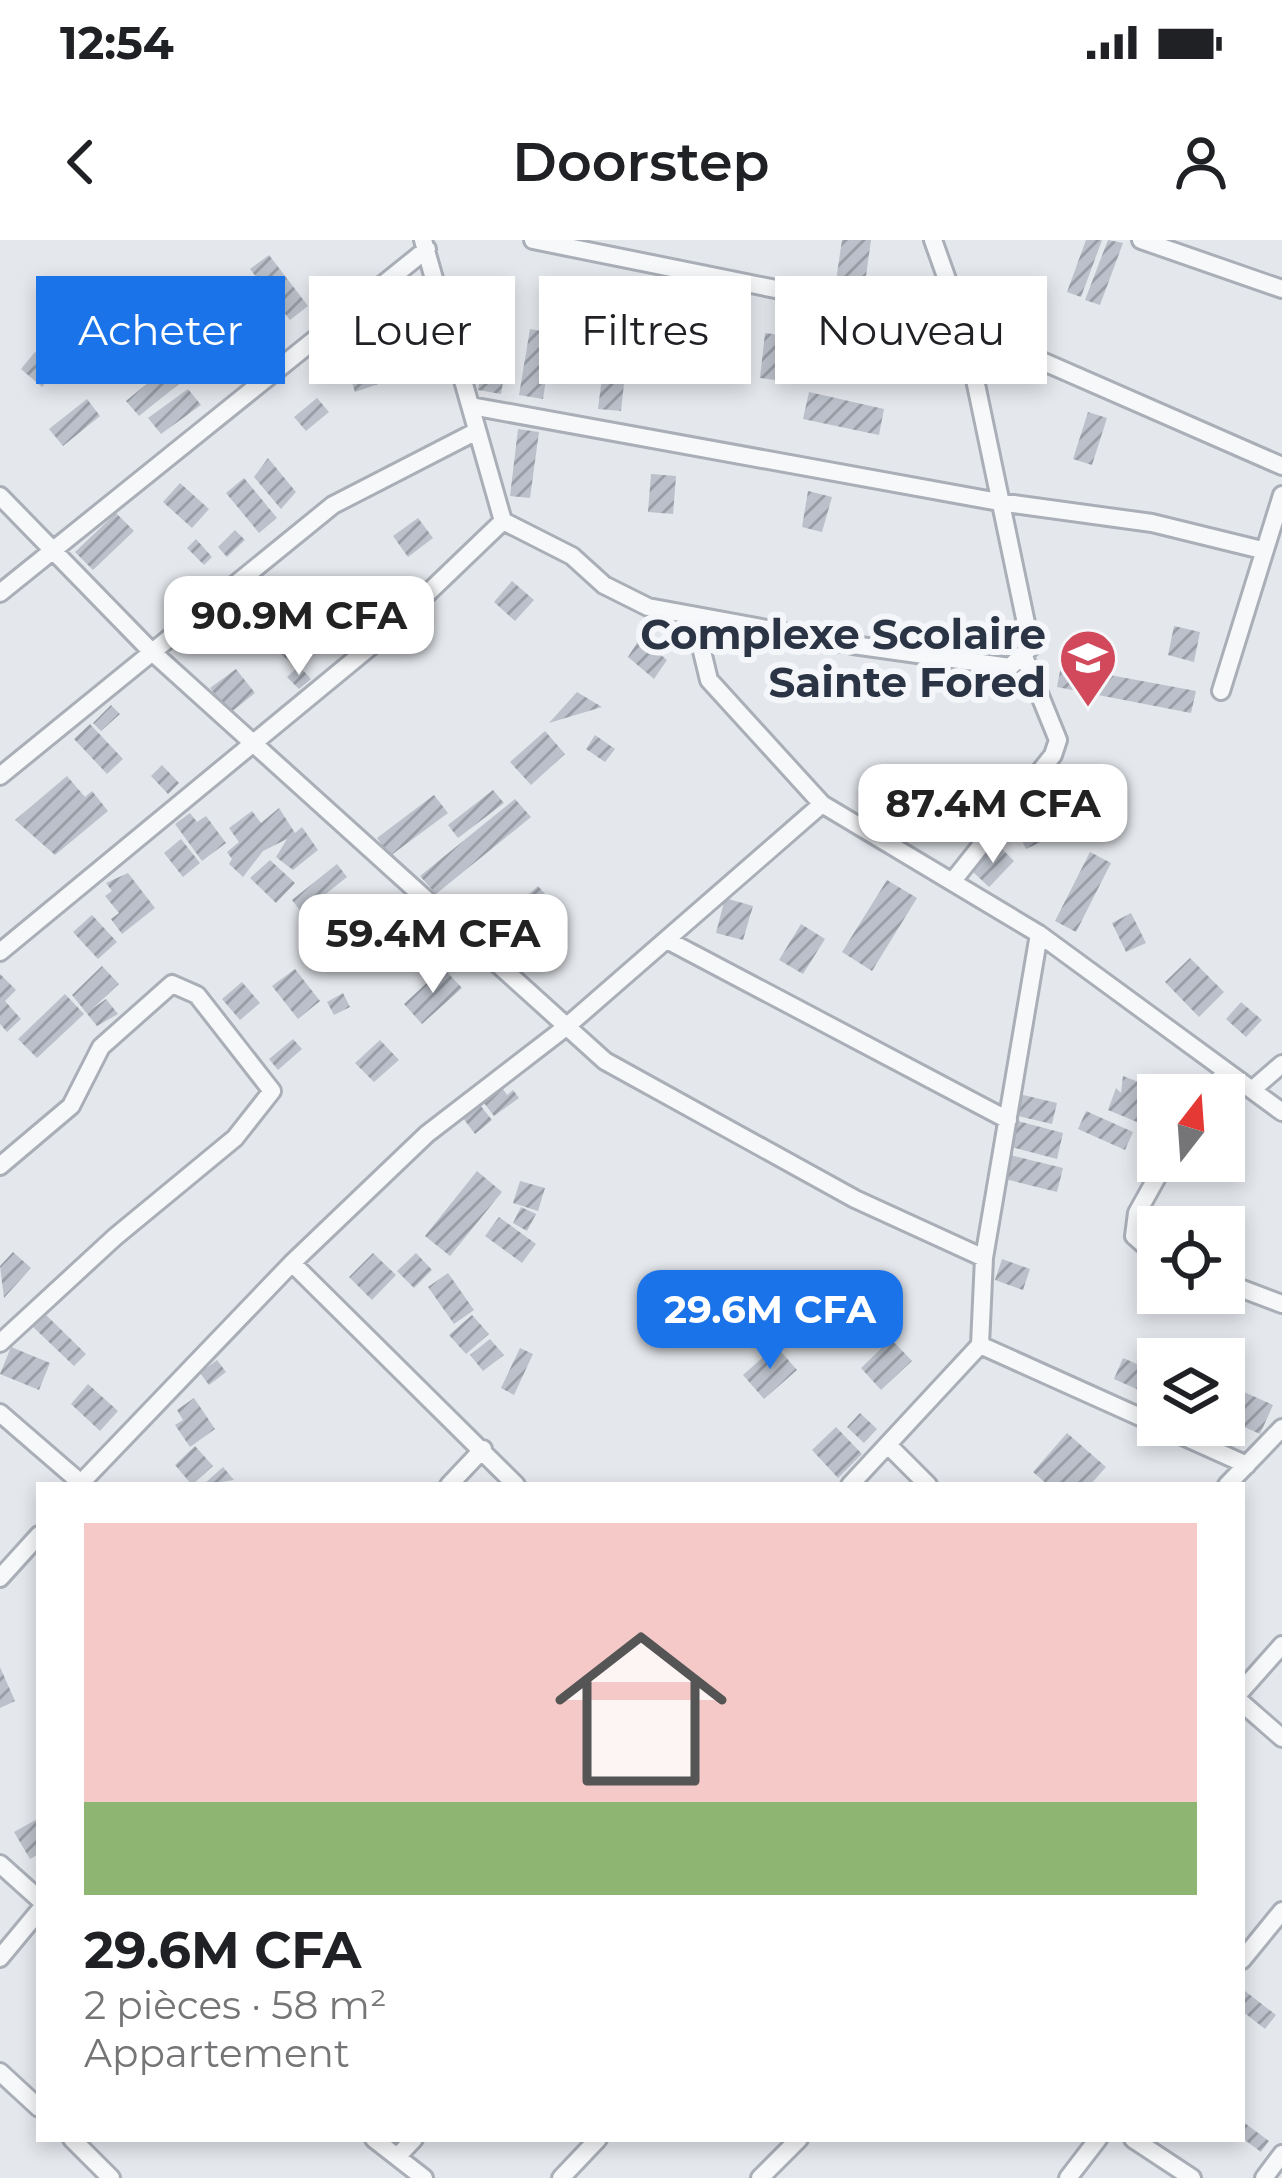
<!DOCTYPE html>
<html lang="fr">
<head>
<meta charset="utf-8">
<style>
  body { margin:0; font-family:Montserrat,sans-serif; background:#f6f6f6; color:#202124; height:100vh; display:flex; flex-direction:column; font-size:45px; white-space:nowrap }
  * { box-sizing:border-box; margin:0 }
  p { font-size:39px; color:#757577 }
  .icon { flex:none; width:66px; height:66px; fill:none; stroke:currentColor; stroke-width:2; stroke-linecap:round; stroke-linejoin:round }
  .map { position:relative; flex:1; overflow:hidden }
  .sheet { position:absolute; left:36px; top:1242px; width:1209px; height:660px; display:flex; flex-direction:column; background:#fff; border-radius:0px; box-shadow:0 6px 18px #0003 }
  .sheet>* { flex:none }
  .top-card { position:absolute; left:36px; top:36px; width:1212px; height:108px; display:flex; gap:24px }
  .needle { width:78px; rotate:17deg }
  .buttons { position:absolute; left:1137px; top:834px; display:grid; gap:24px }
  .buttons a { display:grid; place-items:center; width:108px; height:108px; border-radius:0px; background:#fff; box-shadow:0 6px 18px #0003; font-size:60px }
  .price { position:absolute; translate:-50% -102px; padding:0 27px; border-radius:24px; background:#fff; color:#222; font-size:39px; line-height:78px; filter:drop-shadow(0 3px 6px #0008) }
  .price::after { content:''; position:absolute; left:50%; top:72px; width:36px; height:27px; margin-left:-18px; background:inherit; clip-path:polygon(0 0,100% 0,50% 100%) }
  .price.on { background:#1a73e8; color:#fff }
  ul { padding:0; list-style:none }
  li { display:grid; align-content:center; gap:24px; height:636px; padding:0 48px }
  li span { display:grid; place-items:center; height:372px; border-radius:0px; color:#555 }
  li>.icon { margin-inline-start:auto }
  span .icon { width:216px; height:216px; fill:#fffc; stroke-width:1 }
  li b { font-size:51px }
  .pill { padding:0 42px; border-radius:0px; background:#fff; box-shadow:0 6px 18px #0003; font-size:42px; line-height:108px }
  .pill.on { background:#1a73e8; color:#fff }
  .status { display:flex; justify-content:space-between; align-items:center; height:84px; padding:0 60px; background:#fff; direction:ltr }
  .status svg { height:33px; fill:currentColor }
  header { display:flex; justify-content:space-between; align-items:center; height:156px; padding:0 48px; background:#fff; font-size:54px; font-weight:600 }
  .map>svg:first-child { display:block }
  .building { fill:url(#building-hatch) }
  .lines { fill:none; stroke-linecap:round; stroke-linejoin:round }
  .minor-casing { stroke:#a9aeb7; stroke-width:22 }
  .minor { stroke:#f7f8fa; stroke-width:16 }
  .labels { text-anchor:middle; dominant-baseline:central; stroke-width:12; stroke-linejoin:round; paint-order:stroke }
  .poi-label { font-size:42px; font-weight:bold; fill:#2b3445; stroke:#f4f6f9; text-anchor:end }
</style>
</head>
<body>
<div class="status"><b>12:54</b><svg viewBox="0 0 49 12"><path d="M0 12V9h3v3zM5 12V6h3v6zM10 12V3h3v9zM15 12V0h3v12zM26 1h20v11H26zM47 4h2v5h-2z"/></svg></div>
<header><svg class="icon" aria-label="back" viewBox="0 0 24 24"><path d="M15 5l-7 7 7 7"/></svg>Doorstep<svg class="icon" aria-label="person" viewBox="0 0 24 24"><circle cx="12" cy="8" r="4"/><path d="M4 21q1-7 8-7t8 7"/></svg></header>
<div class="map">
<svg width="1282" height="1938" viewBox="0 0 1282 1938">
  <defs>
    <pattern id="building-hatch" width="6" height="6" patternUnits="userSpaceOnUse" patternTransform="scale(3)"><rect width="6" height="6" fill="#bbc0ca"/><path d="M-1 1l2-2M0 6l6-6M5 7l2-2" fill="none" stroke="#989da6"/></pattern>
  </defs>
  <rect width="100%" height="100%" fill="#e4e7ec"/>
  <path class="building" d="M842,0H871L862,65L833,61Z
    M1086,0H1102L1081,57L1067,52Z
    M1108,0L1123,3L1100,65L1085,60Z
    M269,15L308,66L290,80L250,29Z
    M730,68L751,71L748,106L726,104Z
    M489,84L512,88L501,154L478,150Z
    M530,89L553,93L543,159L519,155Z
    M765,93L787,96L782,141L760,138Z
    M606,105L628,107L621,171L598,169Z
    M369,110L381,143L355,152L344,118Z
    M35,112L57,131L42,147L21,129Z
    M166,128L179,144L139,176L126,161Z
    M188,149L201,165L161,194L148,178Z
    M809,152L884,169L879,195L803,179Z
    M317,158L329,172L306,191L294,177Z
    M87,159L100,176L63,206L49,189Z
    M1088,172L1107,178L1092,225L1073,219Z
    M518,189L539,192L530,258L510,256Z
    M268,218L296,252L281,269L254,237Z
    M651,234L676,236L673,274L648,272Z
    M244,238L277,278L259,293L226,253Z
    M180,243L209,269L192,288L163,262Z
    M808,251L832,257L822,292L802,287Z
    M116,273L134,291L93,330L75,312Z
    M418,278L433,298L408,317L393,296Z
    M235,290L245,300L227,317L218,307Z
    M196,299L212,317L204,325L187,308Z
    M512,341L534,360L515,381L494,362Z
    M277,353L291,374L259,396L244,375Z
    M290,380L311,399L291,423L270,404Z
    M1174,386L1200,392L1194,422L1168,415Z
    M640,398L667,420L654,439L628,417Z
    M299,426L311,439L299,449L287,437Z
    M1061,426L1196,451L1191,473L1057,447Z
    M236,429L255,453L230,473L210,448Z
    M577,452L602,467L549,483Z
    M111,465L120,474L101,491L93,483Z
    M90,484L123,519L107,534L74,499Z
    M545,491L565,514L531,545L510,522Z
    M595,495L615,509L605,522L586,509Z
    M162,525L179,543L168,554L151,536Z
    M67,536L85,557L92,551L108,571L55,615L15,580Z
    M493,550L504,563L458,598L448,585Z
    M434,555L448,573L390,616L377,598Z
    M515,559L531,577L436,654L420,636Z
    M279,568L295,593L302,587L318,610L293,630L276,617L287,599L263,611L243,637L229,624L232,619L227,612L239,602L229,588L252,571L261,583Z
    M190,573L197,582L206,576L226,603L202,621L175,584Z
    M1030,574L1043,601L1026,609L1013,582Z
    M181,599L200,623L183,637L164,613Z
    M998,605L1014,621L989,647L972,631Z
    M1090,612L1111,623L1076,692L1055,681Z
    M270,620L295,643L276,663L250,638Z
    M337,624L347,637L302,673L292,660Z
    M128,633L155,668L122,694L111,679L119,673L105,656L112,651L106,643Z
    M887,640L917,658L872,731L842,712Z
    M538,646L554,664L501,711L485,693Z
    M725,658L753,666L743,700L716,693Z
    M1131,673L1146,703L1126,712L1112,683Z
    M92,675L117,702L98,719L73,692Z
    M801,684L825,699L803,734L779,720Z
    M1190,718L1224,752L1199,777L1165,742Z
    M102,726L119,744L92,769L106,759L118,774L97,786L72,755Z
    M443,728L462,748L422,784L404,764Z
    M295,729L320,761L298,779L272,746Z
    M0,734L16,750L5,761L21,779L7,792L0,784Z
    M242,742L260,763L240,780L222,759Z
    M343,753L350,767L334,775L327,762Z
    M65,754L84,774L37,818L18,799Z
    M1241,762L1262,780L1246,797L1226,779Z
    M293,799L302,809L278,830L269,819Z
    M380,800L399,820L374,842L355,823Z
    M1123,836L1149,846L1144,859L1158,864L1149,887L1108,870L1116,848L1121,853Z
    M503,849L507,855L513,850L519,858L494,876L484,863Z
    M1019,854L1057,863L1052,884L1014,875Z
    M480,865L492,880L475,894L463,878Z
    M1086,871L1133,892L1125,910L1078,889Z
    M1014,880L1063,893L1057,919L1007,906Z
    M1006,914L1063,928L1057,952L1001,938Z
    M477,931L502,952L450,1016L425,996Z
    M520,941L545,948L538,971L513,963Z
    M521,967L536,974L527,991L513,983Z
    M499,977L536,1004L522,1023L485,996Z
    M13,1012L31,1028L4,1058L0,1026Z
    M373,1013L396,1035L372,1060L349,1037Z
    M416,1013L432,1030L414,1048L397,1031Z
    M1002,1019L1030,1029L1023,1050L995,1040Z
    M448,1033L474,1070L454,1084L428,1047Z
    M44,1073L86,1114L74,1126L32,1086Z
    M472,1075L489,1094L466,1114L449,1095Z
    M490,1099L504,1115L483,1131L470,1115Z
    M891,1099L912,1121L881,1150L861,1128Z
    M776,1106L797,1130L764,1159L743,1135Z
    M11,1107L50,1123L39,1150L0,1134Z
    M520,1108L533,1114L514,1155L501,1148Z
    M1123,1118L1158,1133L1150,1155L1114,1139Z
    M217,1120L226,1132L209,1145L200,1133Z
    M1224,1143L1273,1165L1260,1194L1224,1178Z
    M88,1144L118,1171L100,1191L71,1164Z
    M194,1158L215,1189L190,1207L175,1185L183,1180L177,1170Z
    M860,1173L877,1189L864,1203L847,1187Z
    M836,1187L862,1214L838,1238L812,1210Z
    M1067,1193L1106,1227L1090,1245H1048L1033,1232Z
    M195,1206L213,1226L192,1245L175,1225Z
    M223,1227L234,1240L203,1245Z
    M0,1427L15,1461L0,1468Z
    M39,1578V1614L30,1619L14,1592Z
    M1245,1751L1276,1775L1265,1789L1242,1771Z
    M1242,1881L1269,1901L1261,1912L1242,1898Z"/>
  <g class="lines">
    <defs>
      <path id="minor" d="M423,0L503,281L572,316L604,345L648,367L853,405L1010,427L1031,407L964,87L933,0
        M533,0L964,87L1282,226
        M1141,0L1282,49
        M471,166L999,262L1152,283L1262,310
        M0,256L150,410L605,821L855,959L984,1018
        M0,353L427,9
        M694,378L709,440L822,564L1039,694L1282,872
        M1221,451L1282,255
        M0,536L333,265L475,192
        M952,642L1053,515L1058,500L1025,419
        M667,700L1008,880
        M0,712L382,397L503,281
        M1253,849L1282,824
        M1209,855L1225,831
        M0,926L71,866L101,807L172,744L197,755L272,851L235,898L115,997L0,1103
        M1158,1017L1134,996L1137,973L1166,921
        M292,1023L516,1245
        M1224,1042L1282,1064
        M980,1105L1247,1225
        M0,1173L81,1243
        M890,1207L928,1245
        M79,1245L292,1023L427,894L566,787L822,564
        M449,1245L483,1209
        M850,1245L980,1105L984,1018L1039,694
        M1227,1245L1282,1188
        M0,1338L39,1295
        M1242,1450L1282,1405
        M1242,1463L1282,1498
        M0,1624L39,1659
        M0,1718L39,1671
        M1242,1720L1282,1671
        M0,1832L39,1868
        M72,1899L111,1938
        M374,1899L424,1938
        M1133,1899L1192,1938
        M397,1917L414,1899
        M561,1938L598,1899
        M760,1938L799,1899
        M1068,1938L1098,1899
        M1264,1938L1282,1914"/>
    </defs>
    <use href="#minor" class="minor-casing"/>
    <use href="#minor" class="minor"/>
  </g>
  <defs>
    <symbol id="school-pin" viewBox="-11 -11 22 30"><path d="M0 17L-7.5 6A9.5 9.5 0 1 1 7.5 6Z" fill="#d1495b" stroke="#f4f6f9"/><path d="M0-5L7-2L0 1L-7-2ZM-4 1L0 2.5L4 1V4Q0 6-4 4Z" fill="#fff"/></symbol>
  </defs>
  <g fill-rule="evenodd">
    <use href="#school-pin" x="1055" y="385" width="66" height="90"/>
  </g>
  <g class="labels">
    <g class="poi-label">
      <text x="1046" y="394">Complexe Scolaire<tspan x="1046" dy="48">Sainte Fored</tspan></text>
    </g>
  </g>
</svg>
<div class="buttons">
<a><svg class="needle" viewBox="-14 -14 28 28"><path d="M0-13l5 13h-10z" fill="#e53935"/><path d="M0 13l5-13h-10z" fill="#757577"/></svg></a>
<a><svg class="icon" aria-label="locate" viewBox="0 0 24 24"><circle cx="12" cy="12" r="6"/><path d="M12 2v4M12 18v4M2 12h4M18 12h4"/></svg></a>
<a><svg class="icon" aria-label="layers" viewBox="0 0 24 24"><path d="M12 4l9 5-9 5-9-5zM3 14l9 5 9-5"/></svg></a>
</div>
<b class="price" style="left:299px;top:438px">90.9M CFA</b>
<b class="price" style="left:993px;top:626px">87.4M CFA</b>
<b class="price" style="left:433px;top:756px">59.4M CFA</b>
<b class="price on" style="left:770px;top:1132px">29.6M CFA</b>
<div class="top-card">
<a class="pill on">Acheter</a>
<a class="pill">Louer</a>
<a class="pill">Filtres</a>
<a class="pill">Nouveau</a>
</div>
<section class="sheet">
<ul>
<li><span style="background:linear-gradient(#f6c9c9 75%,#8fb573 0)"><svg class="icon" aria-label="home" viewBox="0 0 24 24"><path d="M3 11l9-7 9 7M6 9v11h12V9"/></svg></span><div><b>29.6M CFA</b><p>2 pièces · 58 m²</p><p>Appartement</p></div></li>
</ul>
</section>
</div>
</body>
</html>
